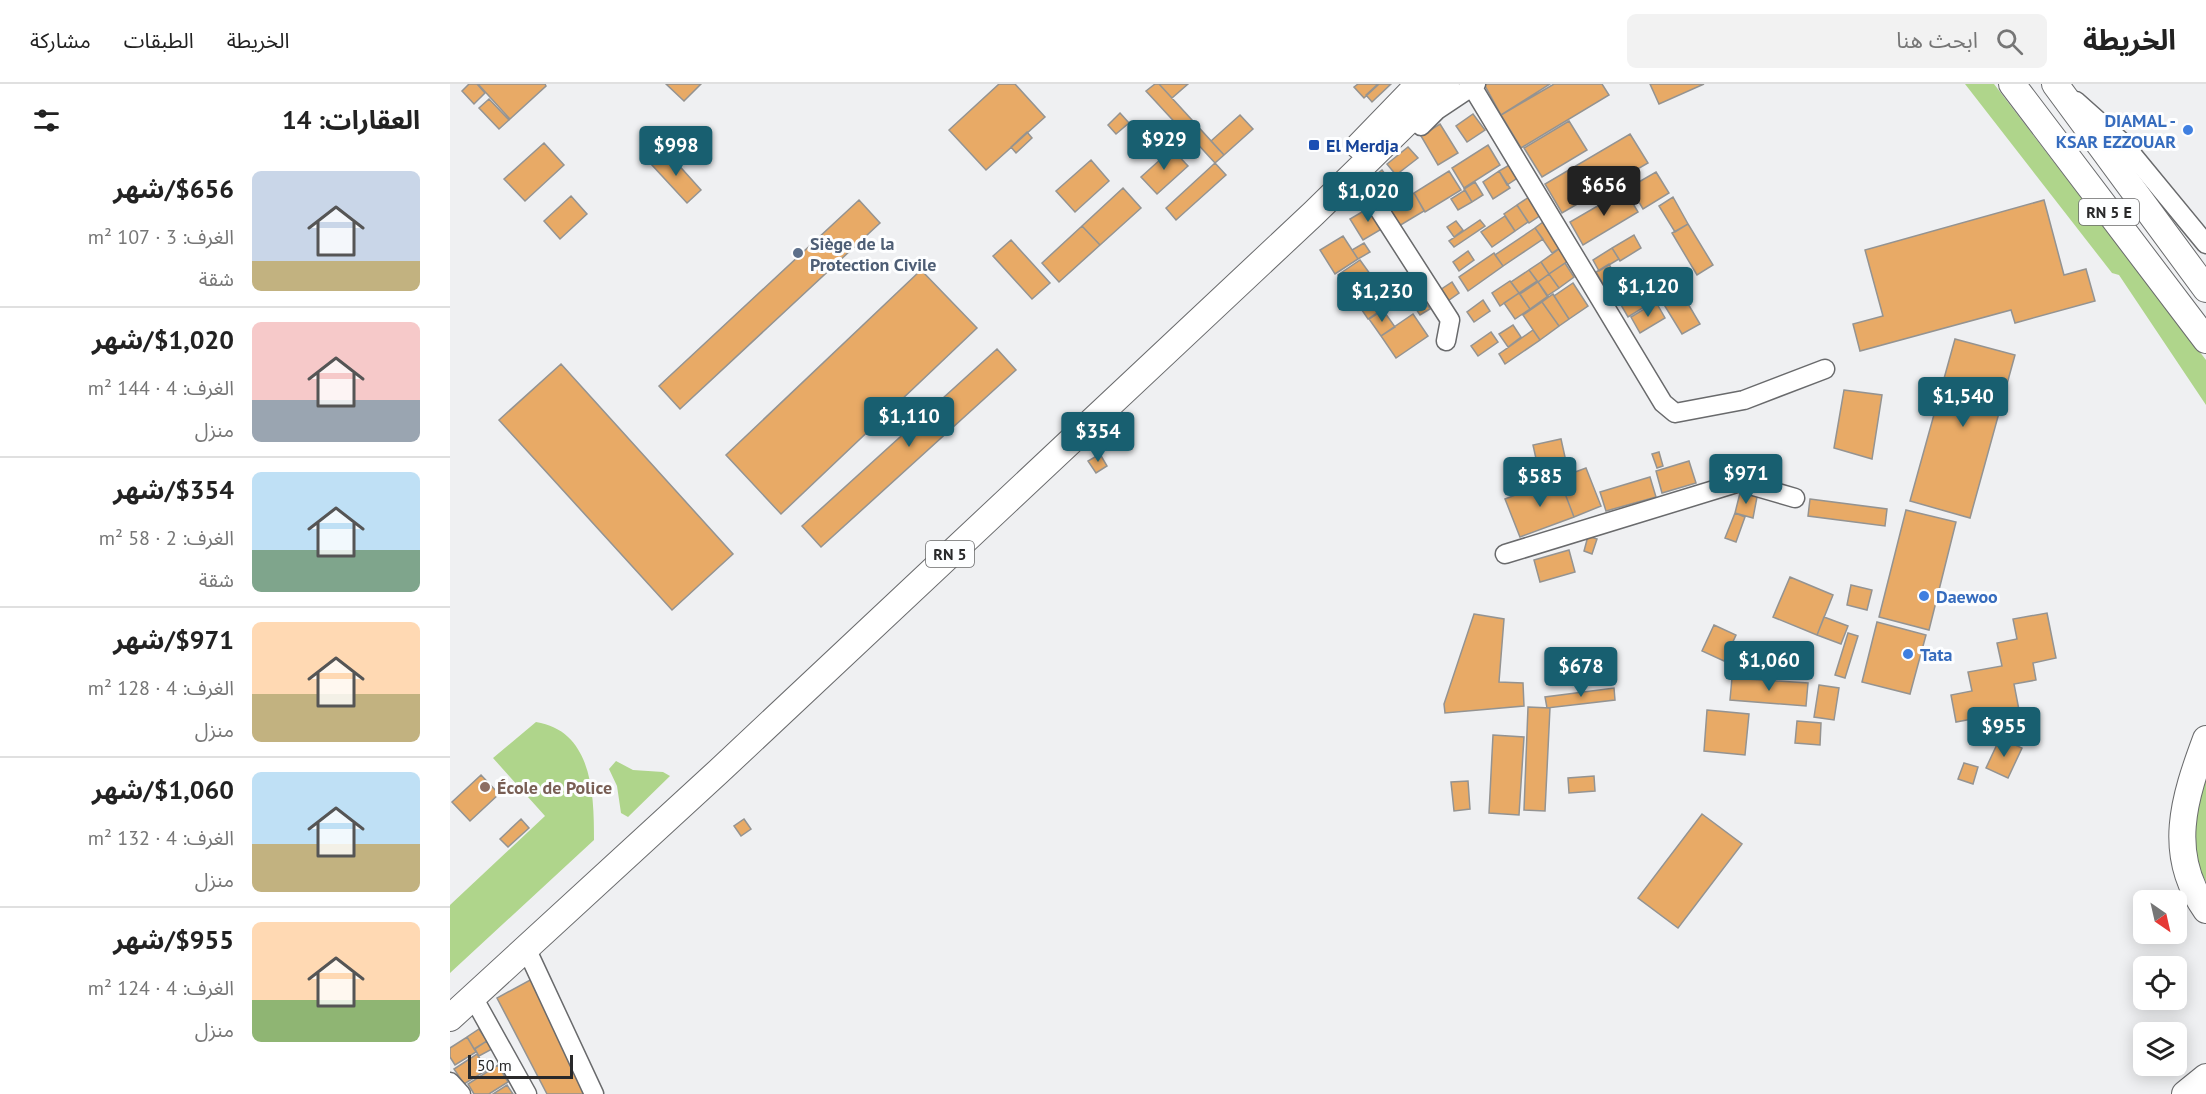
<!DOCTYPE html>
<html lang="ar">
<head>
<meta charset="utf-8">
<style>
  body { margin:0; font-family:"PT Sans","Noto Sans Arabic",sans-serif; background:#f2f2f2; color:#222; direction:rtl; height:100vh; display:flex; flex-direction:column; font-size:22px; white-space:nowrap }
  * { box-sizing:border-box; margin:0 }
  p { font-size:20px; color:#767676 }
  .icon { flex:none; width:33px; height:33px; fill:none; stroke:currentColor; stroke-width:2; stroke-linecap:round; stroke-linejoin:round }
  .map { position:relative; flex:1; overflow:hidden; direction:ltr }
  .panel { display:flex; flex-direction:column; background:#fff; width:450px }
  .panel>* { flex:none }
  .needle { width:39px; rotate:146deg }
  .controls { position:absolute; left:1683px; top:806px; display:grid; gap:12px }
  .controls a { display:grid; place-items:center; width:54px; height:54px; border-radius:9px; background:#fff; box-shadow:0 3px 15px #0003; font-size:30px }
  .scale { position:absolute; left:18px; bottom:15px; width:105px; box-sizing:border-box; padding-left:6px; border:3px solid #29292a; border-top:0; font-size:16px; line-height:21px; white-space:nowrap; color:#29292a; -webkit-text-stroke:4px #fdfeff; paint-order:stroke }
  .price { position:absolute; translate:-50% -51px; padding:0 14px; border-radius:6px; background:#185f70; color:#fff; font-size:20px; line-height:39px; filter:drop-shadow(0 2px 3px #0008) }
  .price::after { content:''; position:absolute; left:50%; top:36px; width:18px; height:14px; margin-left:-9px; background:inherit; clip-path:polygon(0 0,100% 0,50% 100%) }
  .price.active { background:#222; color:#fff }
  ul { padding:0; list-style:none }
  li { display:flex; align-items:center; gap:18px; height:150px; padding:0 30px }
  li+li { border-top:2px solid #e0e0e0 }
  li span { display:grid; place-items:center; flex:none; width:168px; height:120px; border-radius:9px; color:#555 }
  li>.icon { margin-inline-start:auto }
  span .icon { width:72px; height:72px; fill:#fffc; stroke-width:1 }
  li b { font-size:26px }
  h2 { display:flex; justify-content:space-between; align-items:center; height:72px; padding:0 30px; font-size:26px }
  header { display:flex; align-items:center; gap:36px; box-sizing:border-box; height:84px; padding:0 30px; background:#fff; border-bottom:2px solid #e0e0e0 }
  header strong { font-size:28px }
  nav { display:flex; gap:33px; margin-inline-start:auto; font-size:21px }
  .search { width:420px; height:54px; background:#f2f2f2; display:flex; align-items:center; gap:15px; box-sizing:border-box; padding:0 21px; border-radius:9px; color:#767676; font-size:22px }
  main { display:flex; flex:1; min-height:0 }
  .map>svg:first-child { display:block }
  .green { fill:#afd58b }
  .building { fill:#e8aa66; stroke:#949391; stroke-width:1.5 }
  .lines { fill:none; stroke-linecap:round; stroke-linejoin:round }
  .minor-casing { stroke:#696a6c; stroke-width:21 }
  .highway-casing { stroke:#696a6c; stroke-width:28 }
  .minor { stroke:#fff; stroke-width:18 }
  .highway { stroke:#fff; stroke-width:26 }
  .shop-dot { fill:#3f7fe0; stroke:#fdfeff; stroke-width:2 }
  .transit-dot { fill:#1a4fb4; stroke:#fdfeff; stroke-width:2 }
  .service-dot { fill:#5c6f8a; stroke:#fdfeff; stroke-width:2 }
  .education-dot { fill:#8d6e63; stroke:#fdfeff; stroke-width:2 }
  .labels { text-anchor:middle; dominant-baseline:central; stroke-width:6; stroke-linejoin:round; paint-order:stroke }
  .shield { fill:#fdfeff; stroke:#69696a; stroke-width:1.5 }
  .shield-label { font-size:16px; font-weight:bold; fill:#29292a }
  .shop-label { font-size:18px; font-weight:bold; fill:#366cbe; stroke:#fdfeff; text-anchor:start }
  .transit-label { font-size:18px; font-weight:bold; fill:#164399; stroke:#fdfeff; text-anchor:start }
  .service-label { font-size:18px; font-weight:bold; fill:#4e5e75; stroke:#fdfeff; text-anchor:start }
  .education-label { font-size:18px; font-weight:bold; fill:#785e54; stroke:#fdfeff; text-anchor:start }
</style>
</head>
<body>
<header>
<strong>الخريطة</strong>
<div class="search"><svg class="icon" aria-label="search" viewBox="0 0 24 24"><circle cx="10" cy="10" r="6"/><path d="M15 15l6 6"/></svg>ابحث هنا</div>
<nav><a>الخريطة</a><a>الطبقات</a><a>مشاركة</a></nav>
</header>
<main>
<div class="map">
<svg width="1756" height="1010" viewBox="0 0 1756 1010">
  <rect width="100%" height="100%" fill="#eff0f2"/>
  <path class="green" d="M1515,0H1544L1756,276V321L1669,191L1662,189Z
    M86,638C143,647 144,711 144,756L0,889V821L95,732L43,674Z
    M166,677L183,686L213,688L220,692L178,733L171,729L167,702L159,685Z
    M1756,685V798C1737,763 1748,722 1756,685Z"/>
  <path class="building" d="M19,0H27L35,9L24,20L12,7Z
    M28,0H95L96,2L60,35Z
    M216,0H251L234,17Z
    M549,0H565L595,33L536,86L499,46Z
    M705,0H709L742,36L731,45L696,7Z
    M709,0H738L722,14Z
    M908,0H929L914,14L904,3Z
    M928,0H941L922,18L916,11Z
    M1034,0H1100L1051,31Z
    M1104,0H1152L1159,11L1071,64L1051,31Z
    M1200,0H1254L1209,20Z
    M39,15L59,36L49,45L29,24Z
    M670,29L679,39L666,50L658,41Z
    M1023,30L1035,46L1017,58L1006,42Z
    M790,31L803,45L774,71L761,57Z
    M742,36L774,71L765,79L733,44Z
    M1119,37L1137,66L1092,93L1074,64Z
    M990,40L1008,69L988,81L971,52Z
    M577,48L582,54L566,69L561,63Z
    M1180,50L1198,79L1112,129L1095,100Z
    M94,59L114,81L75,117L54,95Z
    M203,59L213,69L201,80L191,69Z
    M1038,61L1050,81L1014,104L1002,84Z
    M958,63L968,74L946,91L937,80Z
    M722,65L738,82L707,110L691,93Z
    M216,67L251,106L237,119L201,80Z
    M641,76L659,97L625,128L606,107Z
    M765,79L776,91L726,136L716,124Z
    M1061,80L1069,93L1057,101L1049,87Z
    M932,86L943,101L928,111L918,97Z
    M999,87L1011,106L975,128L964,109Z
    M1049,87L1060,104L1043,115L1033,98Z
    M1206,88L1219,109L1193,125L1180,103Z
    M948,91L954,98L945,104L940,97Z
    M1025,98L1033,111L1022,118L1014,105Z
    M673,104L691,124L650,161L632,142Z
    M1015,106L1022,118L1008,126L1001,115Z
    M1175,106L1188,128L1133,161L1120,138Z
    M964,109L974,127L949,142L938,125Z
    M121,112L137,130L110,155L94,137Z
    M1079,113L1091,131L1079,139L1067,121Z
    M1223,113L1238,140L1225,148L1209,122Z
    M409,116L430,139L230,325L209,302Z
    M1594,116L1614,191L1636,185L1645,217L1565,239L1561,226L1410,267L1403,240L1433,232L1415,166Z
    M1067,121L1078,138L1065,147L1054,130Z
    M922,122L935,143L913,156L900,135Z
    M1055,132L1065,147L1042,163L1031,148Z
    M1030,136L1035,142L1004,163L999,157Z
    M1006,137L1013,146L1004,153L997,143Z
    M1093,138L1111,163L1102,169L1085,144Z
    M1238,140L1263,181L1247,191L1222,149Z
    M632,142L650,161L609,198L592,179Z
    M1085,144L1093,155L1053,182L1045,171Z
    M1184,151L1191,164L1170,177L1162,164Z
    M893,152L908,175L885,190L870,166Z
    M561,156L600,199L582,215L543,172Z
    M914,159L920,168L908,175L902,166Z
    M1162,164L1169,175L1149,187L1143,176Z
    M1109,165L1118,177L1099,190L1091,178Z
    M1018,167L1024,176L1009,187L1003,178Z
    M1044,169L1053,182L1018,207L1009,193Z
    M910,176L941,219L918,235L888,191Z
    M1091,178L1099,190L1088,198L1079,186Z
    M1115,179L1124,193L1109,204L1099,190Z
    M1159,180L1166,193L1153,200L1146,188Z
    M1206,184L1220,207L1178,233L1164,209Z
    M471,186L527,244L331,430L276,371Z
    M1079,186L1087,197L1069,209L1061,198Z
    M1099,190L1109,204L1097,212L1088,198Z
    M1060,197L1069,209L1050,222L1042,209Z
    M1002,198L1009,209L995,219L987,208Z
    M1088,198L1098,212L1080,225L1070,210Z
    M1123,199L1138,222L1119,235L1104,212Z
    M963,201L980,225L970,231L954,207Z
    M1231,208L1250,240L1232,250L1213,219Z
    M1069,209L1080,225L1065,235L1054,219Z
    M1103,210L1119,235L1109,242L1092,218Z
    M1033,216L1040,227L1024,238L1017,228Z
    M1092,218L1109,242L1090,256L1073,231Z
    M1206,218L1215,234L1190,249L1181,233Z
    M933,226L945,243L931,252L919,235Z
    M963,230L978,252L946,274L931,252Z
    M1063,241L1071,253L1058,263L1049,250Z
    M1083,246L1090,256L1055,280L1049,270Z
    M1041,248L1048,258L1028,272L1021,262Z
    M1505,255L1565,271L1520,434L1460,417Z
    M547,265L566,286L371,463L352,442Z
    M111,280L283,470L222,526L49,336Z
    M1394,306L1432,311L1422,375L1384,364Z
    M1111,355L1117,382L1089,388L1083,361Z
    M1209,368L1213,382L1207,384L1202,370Z
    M650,370L657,382L646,389L638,377Z
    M1239,377L1246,399L1212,409L1206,387Z
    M1136,384L1151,422L1124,433L1109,394Z
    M1200,393L1206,413L1156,427L1150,408Z
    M1109,394L1124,433L1070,453L1055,415Z
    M1290,409L1307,413L1303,434L1285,429Z
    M1360,415L1437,425L1435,442L1358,432Z
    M1456,426L1506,438L1479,546L1429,533Z
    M1285,429L1295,433L1286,458L1275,454Z
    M1138,452L1147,455L1142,470L1134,467Z
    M1119,466L1125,488L1090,498L1084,476Z
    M1340,493L1383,511L1367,551L1323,533Z
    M1401,501L1422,506L1417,526L1397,521Z
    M1597,529L1606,574L1583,579L1586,596L1564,600L1569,626L1506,638L1501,611L1522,607L1518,588L1552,582L1547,559L1567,555L1563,535Z
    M1024,530L1054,535L1049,598L1073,599L1074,622L995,629L994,620Z
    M1374,533L1398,542L1391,560L1367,551Z
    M1427,538L1476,551L1460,610L1412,598Z
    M1264,541L1286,551L1274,577L1252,567Z
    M1398,549L1408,552L1395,594L1385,591Z
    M1282,594L1358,599L1356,622L1280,616Z
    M1369,601L1389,604L1384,636L1364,633Z
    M1164,604L1165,616L1097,624L1095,613Z
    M1078,623L1100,624L1095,727L1074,726Z
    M1257,626L1299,630L1295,671L1254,667Z
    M1347,637L1371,639L1370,661L1345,659Z
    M1043,651L1074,653L1069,731L1039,729Z
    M1550,654L1572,664L1558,694L1536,684Z
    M1514,679L1528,683L1523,700L1508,695Z
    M31,691L49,710L20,737L2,718Z
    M1144,692L1145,707L1119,709L1118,694Z
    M1018,697L1020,725L1004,727L1001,698Z
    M1252,730L1292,760L1228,844L1188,814Z
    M71,735L79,744L58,763L50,755Z
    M294,735L301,745L291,752L284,742Z
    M82,895L142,1010H97L47,914Z
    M29,945L37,957L24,965L17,953Z
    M17,953L26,968L5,981L0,973V964Z
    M37,957L42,965L29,972L25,965Z
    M27,970L37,986L14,1000L4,985Z
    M48,981L58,998L39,1010H24L18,1000Z
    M57,1001L63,1010H43Z"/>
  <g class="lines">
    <defs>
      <path id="minor" d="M1023,4L1213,319L1225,329L1294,316L1375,285
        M1626,17L1672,58L1756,160
        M971,42L987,26L1026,0
        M912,99L1000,236L996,257
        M1055,470L1290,398L1345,414
        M76,864L144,1010
        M23,913L77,1010
        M0,998L11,1010"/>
      <path id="highway" d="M1562,0L1756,256
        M1605,0L1756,205
        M909,62L969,0
        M1756,655C1734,714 1716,770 1756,826
        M0,934L268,688L864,129L996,0
        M1735,1010L1756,993"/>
    </defs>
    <use href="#minor" class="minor-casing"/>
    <use href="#highway" class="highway-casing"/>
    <use href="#minor" class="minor"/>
    <use href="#highway" class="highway"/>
  </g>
  <g class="shop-dot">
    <circle cx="1738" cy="46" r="6"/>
    <circle cx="1474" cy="512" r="6"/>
    <circle cx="1458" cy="570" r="6"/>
  </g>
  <rect class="transit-dot" x="858" y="55" width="12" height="12" rx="3"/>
  <circle class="service-dot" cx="348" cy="169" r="6"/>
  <circle class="education-dot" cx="35" cy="703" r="6"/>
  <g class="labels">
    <g class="shield">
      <rect x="1629" y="115" width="60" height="26" rx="4.5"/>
      <rect x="476" y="457" width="48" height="26" rx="4.5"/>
    </g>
    <g class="shield-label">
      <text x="1659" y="128">RN 5 E</text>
      <text x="500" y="470">RN 5</text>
    </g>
    <g class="shop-label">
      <text x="1726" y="36" text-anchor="end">DIAMAL -<tspan x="1726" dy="21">KSAR EZZOUAR</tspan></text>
      <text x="1486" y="512">Daewoo</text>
      <text x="1470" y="570">Tata</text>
    </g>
    <g class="transit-label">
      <text x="876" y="61">El Merdja</text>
    </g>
    <g class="service-label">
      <text x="360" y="159">Siège de la<tspan x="360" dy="21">Protection Civile</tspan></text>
    </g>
    <g class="education-label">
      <text x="47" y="703">École de Police</text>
    </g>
  </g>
</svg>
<div class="controls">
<a><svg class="needle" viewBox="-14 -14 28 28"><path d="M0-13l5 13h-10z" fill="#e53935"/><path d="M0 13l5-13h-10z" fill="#767676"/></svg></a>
<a><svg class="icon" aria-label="locate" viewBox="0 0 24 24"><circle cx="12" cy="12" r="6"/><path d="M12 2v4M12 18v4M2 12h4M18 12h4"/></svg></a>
<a><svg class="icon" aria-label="layers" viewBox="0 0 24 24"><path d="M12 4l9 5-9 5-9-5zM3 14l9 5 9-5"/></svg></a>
</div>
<div class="scale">50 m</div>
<b class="price" style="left:714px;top:87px">$929</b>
<b class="price" style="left:226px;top:93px">$998</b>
<b class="price active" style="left:1154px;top:133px">$656</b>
<b class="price" style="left:918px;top:139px">$1,020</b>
<b class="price" style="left:1198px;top:234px">$1,120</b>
<b class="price" style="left:932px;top:239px">$1,230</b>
<b class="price" style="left:1513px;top:344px">$1,540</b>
<b class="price" style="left:459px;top:364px">$1,110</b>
<b class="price" style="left:648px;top:379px">$354</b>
<b class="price" style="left:1296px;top:421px">$971</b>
<b class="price" style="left:1090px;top:424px">$585</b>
<b class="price" style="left:1319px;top:608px">$1,060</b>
<b class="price" style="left:1131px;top:614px">$678</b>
<b class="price" style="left:1554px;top:674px">$955</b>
</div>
<section class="panel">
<h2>العقارات: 14<svg class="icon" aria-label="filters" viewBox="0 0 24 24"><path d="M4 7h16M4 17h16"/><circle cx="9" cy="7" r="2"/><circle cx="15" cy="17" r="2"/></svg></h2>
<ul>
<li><span style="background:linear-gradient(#c9d6e8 75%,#c2b280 0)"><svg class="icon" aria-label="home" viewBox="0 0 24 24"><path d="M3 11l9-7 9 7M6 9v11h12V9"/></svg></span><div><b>$656/شهر</b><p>الغرف: 3 · 107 m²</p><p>شقة</p></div></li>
<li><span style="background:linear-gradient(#f6c9c9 65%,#9aa5b1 0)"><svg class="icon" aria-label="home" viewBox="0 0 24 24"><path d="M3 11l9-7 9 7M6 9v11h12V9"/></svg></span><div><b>$1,020/شهر</b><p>الغرف: 4 · 144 m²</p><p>منزل</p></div></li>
<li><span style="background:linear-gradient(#bfe0f5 65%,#7fa58c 0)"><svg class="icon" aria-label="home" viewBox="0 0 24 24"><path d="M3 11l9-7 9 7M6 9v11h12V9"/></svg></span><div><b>$354/شهر</b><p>الغرف: 2 · 58 m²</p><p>شقة</p></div></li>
<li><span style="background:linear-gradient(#ffd9b3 60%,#c2b280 0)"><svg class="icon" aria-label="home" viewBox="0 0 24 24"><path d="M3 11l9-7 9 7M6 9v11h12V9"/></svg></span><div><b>$971/شهر</b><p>الغرف: 4 · 128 m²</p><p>منزل</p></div></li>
<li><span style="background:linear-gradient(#bfe0f5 60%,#c2b280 0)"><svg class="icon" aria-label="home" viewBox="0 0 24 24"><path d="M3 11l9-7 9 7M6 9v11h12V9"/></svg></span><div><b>$1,060/شهر</b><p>الغرف: 4 · 132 m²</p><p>منزل</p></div></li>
<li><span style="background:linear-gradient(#ffd9b3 65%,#8fb573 0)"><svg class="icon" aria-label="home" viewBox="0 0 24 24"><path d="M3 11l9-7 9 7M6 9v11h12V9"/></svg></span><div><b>$955/شهر</b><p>الغرف: 4 · 124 m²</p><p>منزل</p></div></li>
</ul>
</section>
</main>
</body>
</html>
